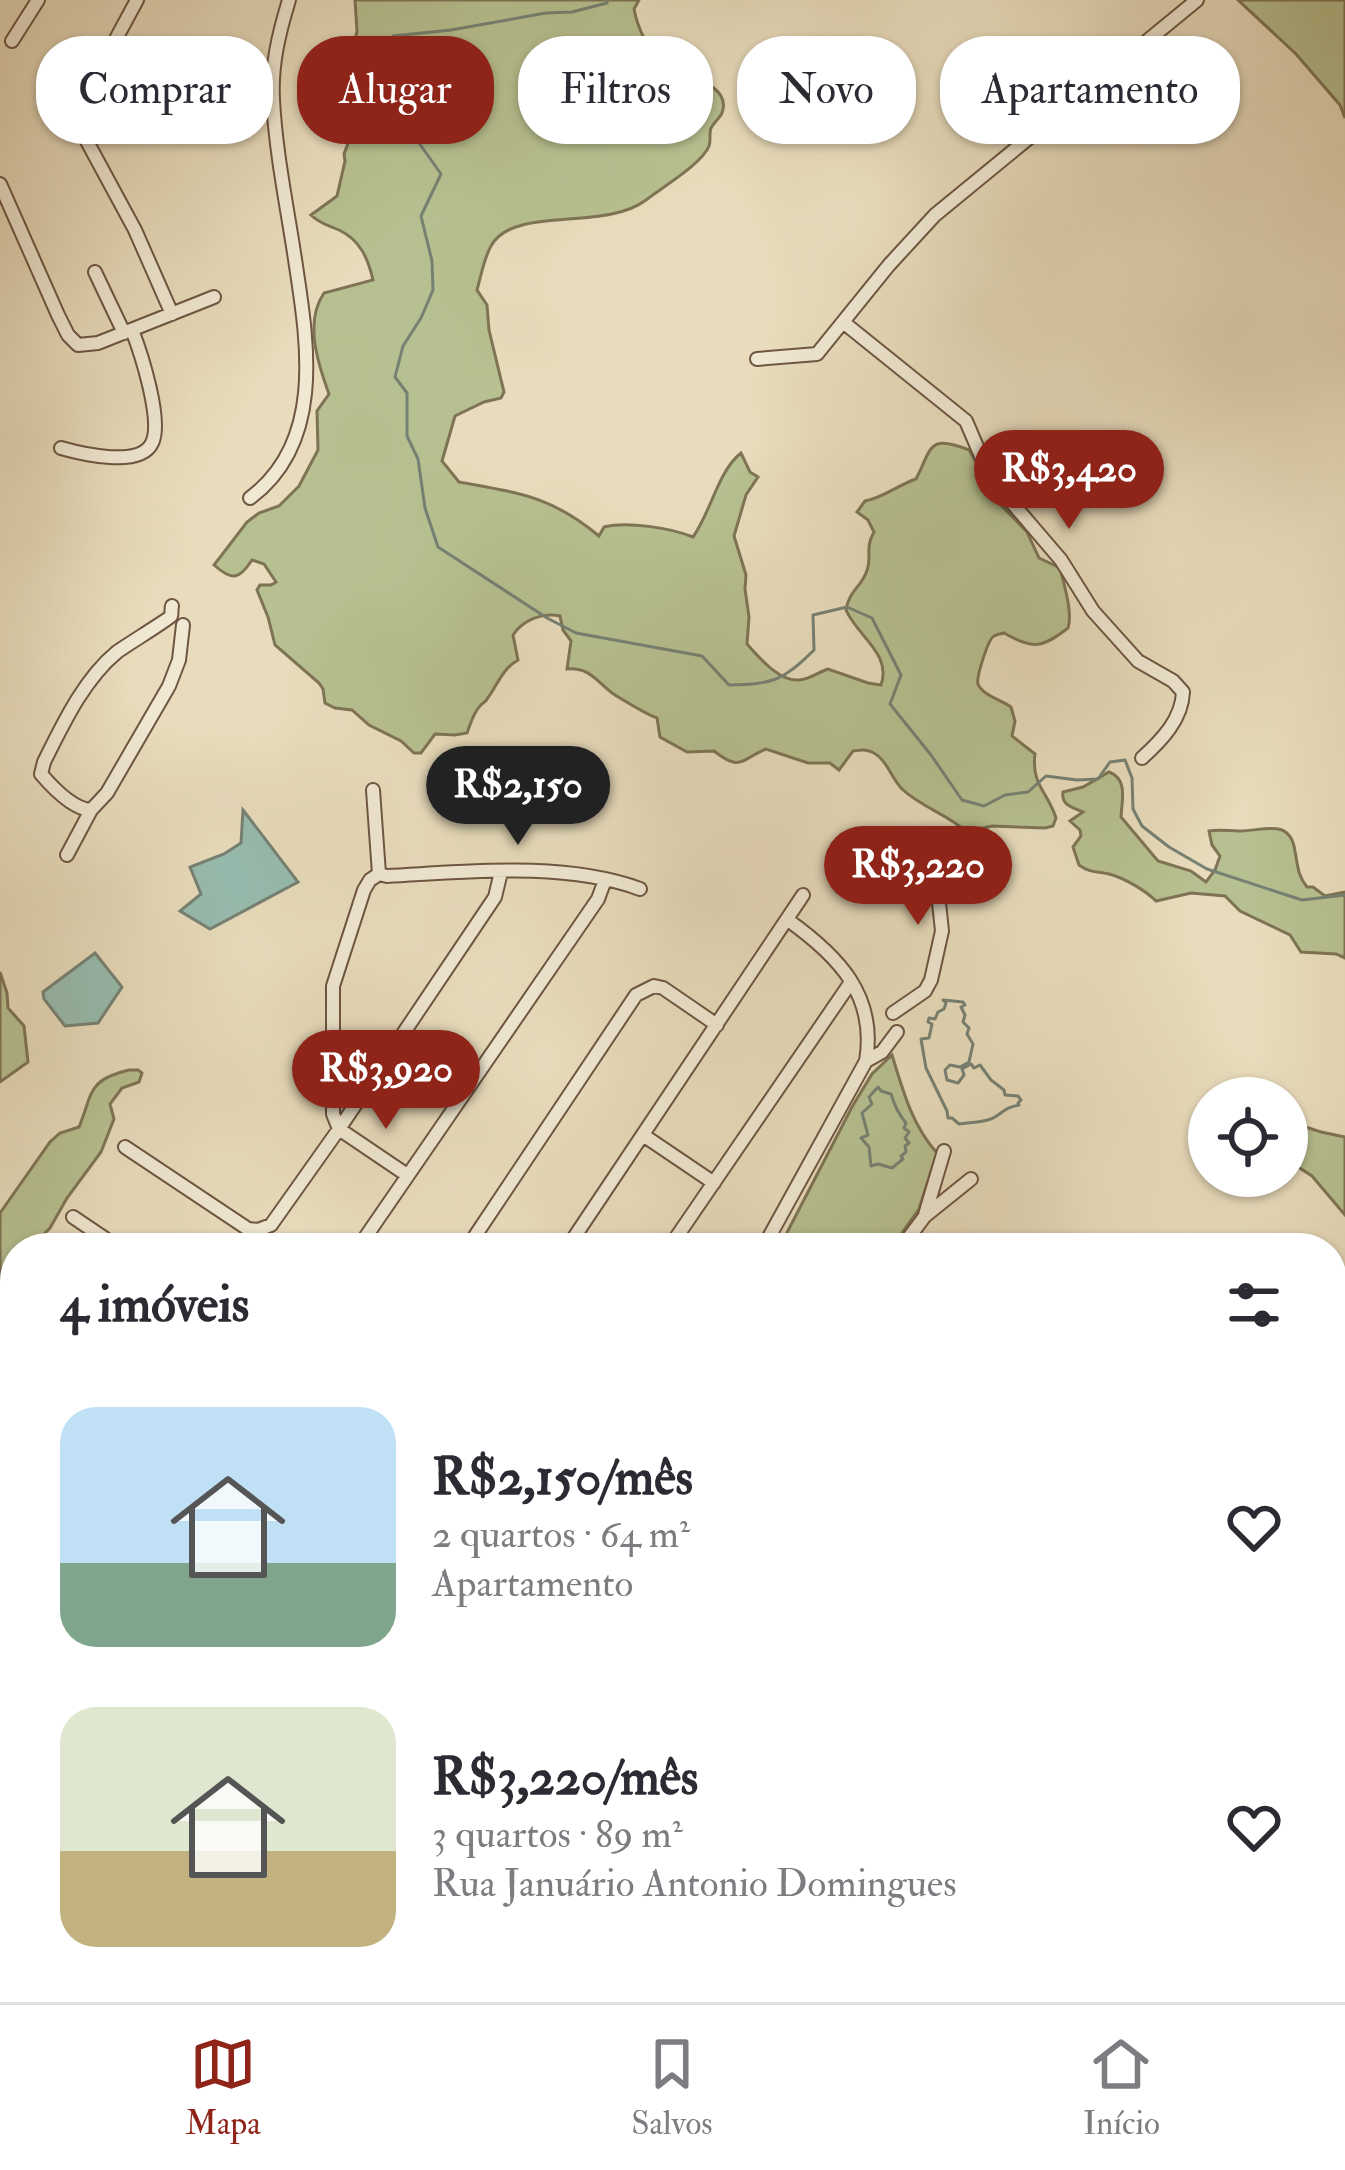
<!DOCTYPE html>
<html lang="pt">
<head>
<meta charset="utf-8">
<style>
  body { margin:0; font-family:"IM FELL Double Pica",serif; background:#f7f7f7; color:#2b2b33; height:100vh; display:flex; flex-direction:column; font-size:45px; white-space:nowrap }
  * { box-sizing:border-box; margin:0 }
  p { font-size:39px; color:#7c7c81 }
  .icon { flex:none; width:66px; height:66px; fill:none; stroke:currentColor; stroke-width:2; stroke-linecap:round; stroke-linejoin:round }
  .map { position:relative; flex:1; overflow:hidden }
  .side { position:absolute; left:0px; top:1233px; width:1347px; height:771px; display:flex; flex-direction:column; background:#fff; border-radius:48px 48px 0 0; box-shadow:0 3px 9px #0004 }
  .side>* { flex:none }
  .guide { position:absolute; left:36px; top:36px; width:1275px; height:108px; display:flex; gap:24px }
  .tools { position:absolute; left:1188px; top:1077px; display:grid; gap:24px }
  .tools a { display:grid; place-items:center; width:120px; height:120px; border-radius:50%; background:#fff; box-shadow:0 3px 9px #0004; font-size:60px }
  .price { position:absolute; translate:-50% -102px; padding:0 27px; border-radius:42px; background:#8f2418; color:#fff; font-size:39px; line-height:78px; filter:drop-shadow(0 3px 6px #0008) }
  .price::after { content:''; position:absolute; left:50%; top:72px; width:36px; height:27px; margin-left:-18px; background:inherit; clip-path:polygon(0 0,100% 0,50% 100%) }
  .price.selected { background:#222; color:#fff }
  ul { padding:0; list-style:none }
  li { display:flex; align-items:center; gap:36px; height:300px; padding:0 60px }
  li span { display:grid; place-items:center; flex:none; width:336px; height:240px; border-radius:36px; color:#555 }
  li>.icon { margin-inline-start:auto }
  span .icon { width:144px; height:144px; fill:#fffc; stroke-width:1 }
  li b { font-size:51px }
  h2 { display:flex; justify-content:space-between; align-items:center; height:144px; padding:0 60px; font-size:51px }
  .tag { padding:0 42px; border-radius:48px; background:#fff; box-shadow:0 3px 9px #0004; font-size:42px; line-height:108px }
  .tag.selected { background:#8f2418; color:#fff }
  .tabs { display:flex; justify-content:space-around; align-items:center; height:168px; border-top:3px solid #e1e1e2; background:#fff; font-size:33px; color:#7c7c81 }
  .tabs a { display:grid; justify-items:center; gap:6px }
  .tabs .selected { color:#8f2418 }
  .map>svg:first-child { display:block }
  .green { fill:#b7c090; stroke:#7e7455; stroke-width:3 }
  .water { fill:#97bcaf; stroke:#768173; stroke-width:3 }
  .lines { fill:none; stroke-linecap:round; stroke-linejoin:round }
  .stream { stroke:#768173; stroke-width:3 }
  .minor-casing { stroke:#6e5642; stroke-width:16 }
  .minor { stroke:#f0e8d3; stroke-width:12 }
</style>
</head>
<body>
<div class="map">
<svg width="1345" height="2002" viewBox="0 0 1345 2002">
  <rect width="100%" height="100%" fill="#e8dcbc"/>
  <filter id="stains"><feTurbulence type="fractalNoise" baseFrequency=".00167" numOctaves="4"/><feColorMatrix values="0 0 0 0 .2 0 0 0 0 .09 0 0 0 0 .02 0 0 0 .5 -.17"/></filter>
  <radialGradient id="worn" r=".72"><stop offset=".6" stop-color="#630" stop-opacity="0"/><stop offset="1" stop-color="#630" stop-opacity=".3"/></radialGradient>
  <path class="green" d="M355,0H639L634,9C637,26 649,54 664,64C681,76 733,83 722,113C721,116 713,124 711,128C709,133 711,140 709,146C702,164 661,188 646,200C604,232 513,205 491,246C484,258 481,276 477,290L487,305L489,330L504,392L501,398L484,402L455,416L442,461L459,482C519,493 551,496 599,536L604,527C627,521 671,528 693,537C711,512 718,471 741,453L750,472L758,477L746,495L734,536L746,575L745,589L749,617L747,644C759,657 779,682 799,680C808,680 819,672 828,669L868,683L881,685C892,654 858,637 846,610C849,591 860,588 866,573C873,559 864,549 874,532L868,520L857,512L865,501C883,498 898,485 916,479C932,449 927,433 969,450L1002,506L1027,532L1039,558L1060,568C1064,585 1073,613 1068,628C1041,649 1033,649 1004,633C1001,634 997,634 994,636C988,639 976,678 978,684C983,696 1002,700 1011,707L1015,721L1012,736L1035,754C1031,785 1048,792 1056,818L1053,826L1045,828L992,826L967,832C947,814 921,807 902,789C891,778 887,759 872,752C864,749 861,750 853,751L839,770L830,763H808L766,749C740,760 741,772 714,751L687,752L660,737L657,718C644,713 632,705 620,698C599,687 594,667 567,669L571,641L563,630L560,616C542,612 523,620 513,635L518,660C502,669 497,686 487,699C486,702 482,703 480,706C473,713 471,723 467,733L455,735L435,734L421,753H414L401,741L369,725L352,710L335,708L325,703L323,689L319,683L275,645L268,617L257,590L260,585H271L276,582L264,564L252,560C239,580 232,581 214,565L247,522L259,513L279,506L299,486L318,450L317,411L329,394C318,364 304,322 324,293L373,280C368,258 360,240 339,230C328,225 320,224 311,215L337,196L345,161L344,154L350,138L347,125L356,85L351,58L357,31Z
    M1238,0H1345V118L1340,105L1296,54Z
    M1109,772C1128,779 1122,800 1121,817L1158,861L1191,871L1206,882L1215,870L1220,856L1212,845L1209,831C1220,829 1228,831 1239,831C1260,832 1290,816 1295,851C1298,866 1297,874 1307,887H1313L1325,896L1345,892V958L1336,954L1301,952L1290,935L1240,911L1225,896L1191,893L1156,901C1145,890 1124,878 1109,874C1096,871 1090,873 1079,865L1073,847L1081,836L1080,830L1070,821L1083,812C1073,807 1061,806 1063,792L1083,787Z
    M0,972L7,993L8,1008L24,1026L28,1062L0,1082Z
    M892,1055C903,1091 912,1125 937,1153L919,1209L891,1248H779L852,1107L872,1074Z
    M129,1070H138L142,1073L139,1082L122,1088L110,1104L114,1119L101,1152L67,1198L50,1228L30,1248H15C15,1255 16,1262 15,1269C10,1295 0,1298 15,1324V1816L0,1835V1213L50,1142L60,1133L79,1127C93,1093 87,1080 129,1070Z
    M1287,1121L1321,1132L1345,1137V1215L1312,1176L1287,1160Z"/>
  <path class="water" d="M243,810L298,882L210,929L180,911L201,894L190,867L224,854L241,843Z
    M95,953L122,987L98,1023L65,1026L44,999L43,992Z"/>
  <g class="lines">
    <path class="stream" d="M607,0V3L572,12L546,13L451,30L393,36L387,60L402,119L441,174L421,216L432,261L433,290L421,318L403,346L395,377L407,393V436L418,459L425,508L438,547L547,618L576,633L702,656L729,685C773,684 783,681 814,650L813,615L847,607L872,618L901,675L890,704L931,755L962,800L984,806L1005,795L1028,792L1046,776L1077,780L1098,779L1110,762L1125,760L1132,778L1133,809L1142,826L1169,847L1207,869L1302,900L1345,895
      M943,1000L963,1002L965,1005L961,1007L965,1015L963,1022L969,1028L967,1034L973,1044L969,1062L960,1067L950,1065L945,1070L947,1080L958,1083L964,1075L962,1069L971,1064L974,1068L980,1065L991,1080L1004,1090L1005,1095L1018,1096L1021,1100L1018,1103L1019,1105C1005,1108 1006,1110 995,1117C986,1123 970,1122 959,1124L952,1118H948L947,1111L926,1068L921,1039L929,1038L932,1024L928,1022L929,1018L935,1019L938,1012L944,1009L946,1003Z
      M878,1087L881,1091L891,1094C894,1104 900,1116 906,1123L904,1128L909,1132L905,1138L909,1143L905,1146L906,1152L901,1156L903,1159L892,1168L878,1164L871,1166L869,1147L861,1138L868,1135L862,1113L872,1104L869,1097Z
      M1332,1338L1335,1330L1345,1324
      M1332,1346L1345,1372"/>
    <defs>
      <path id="minor" d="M137,0L110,50L69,108L135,230L172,314
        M12,41L38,0
        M0,184L58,315L68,335L78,345L98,343L214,297
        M95,272L124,333
        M843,322L966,421L990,477L1061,560L1093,611L1138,661L1173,681L1183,692C1182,719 1162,740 1142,758
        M757,359L817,354L889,265L935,215L1197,0
        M61,448C82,454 140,468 152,443C163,421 141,353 132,330
        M250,498C324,443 308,345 296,266C288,211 276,156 273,100C271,65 279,33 289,0
        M373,790L379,874L370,880L364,890L333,986V1114L339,1129L407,1175
        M91,810C73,809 53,788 41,774L44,762C63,724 84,679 117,652C125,646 169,619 171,616C172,613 171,609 172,606
        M67,855L91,810L107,793L169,686L179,660L183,625
        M379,874L387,876C466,872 564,861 640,889
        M893,1013L925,991L931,980L942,931L939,903L907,842
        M866,1061L882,1052L897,1032
        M333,1080L347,1086L365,1089
        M643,1135L714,1183
        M125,1147L248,1229L258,1230L271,1225L339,1129L495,897L501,872
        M925,1215L944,1151
        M73,1217L119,1248
        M358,1248L598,899L605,880
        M467,1248L636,995L654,986L663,988L717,1025
        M567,1248L803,895
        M669,1248L851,982
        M763,1248L866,1061C877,995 838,956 788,920
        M901,1248L925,1216L971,1179
        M1332,1806H1335
        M415,1989L431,2002
        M541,1989L558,2002
        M950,1989L967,2002
        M332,2002L341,1989
        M689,2002L699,1989
        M797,2002L806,1989
        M895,2002L905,1989
        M1146,2002L1156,1989"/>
    </defs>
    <use href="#minor" class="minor-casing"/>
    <use href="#minor" class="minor"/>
  </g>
  <rect width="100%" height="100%" filter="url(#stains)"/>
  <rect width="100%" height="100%" fill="url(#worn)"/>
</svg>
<div class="tools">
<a><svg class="icon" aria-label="locate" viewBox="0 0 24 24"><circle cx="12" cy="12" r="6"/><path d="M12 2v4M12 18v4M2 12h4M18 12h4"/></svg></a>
</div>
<b class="price" style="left:1069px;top:532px">R$3,420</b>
<b class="price selected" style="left:518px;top:848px">R$2,150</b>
<b class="price" style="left:918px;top:928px">R$3,220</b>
<b class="price" style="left:386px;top:1132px">R$3,920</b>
<div class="guide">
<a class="tag">Comprar</a>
<a class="tag selected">Alugar</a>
<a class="tag">Filtros</a>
<a class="tag">Novo</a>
<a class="tag">Apartamento</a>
</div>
<section class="side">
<h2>4 imóveis<svg class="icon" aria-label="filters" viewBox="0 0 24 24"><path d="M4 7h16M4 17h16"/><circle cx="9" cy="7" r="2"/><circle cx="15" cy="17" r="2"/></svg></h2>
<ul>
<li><span style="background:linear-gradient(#bfe0f5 65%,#7fa58c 0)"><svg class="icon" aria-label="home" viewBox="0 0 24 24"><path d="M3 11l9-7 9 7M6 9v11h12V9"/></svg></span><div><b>R$2,150/mês</b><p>2 quartos · 64 m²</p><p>Apartamento</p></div><svg class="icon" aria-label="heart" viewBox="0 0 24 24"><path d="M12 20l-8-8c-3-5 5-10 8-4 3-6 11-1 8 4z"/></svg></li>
<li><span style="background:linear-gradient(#dfe7d0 60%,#c2b280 0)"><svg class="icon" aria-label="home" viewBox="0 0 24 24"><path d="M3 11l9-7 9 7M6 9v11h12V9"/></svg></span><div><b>R$3,220/mês</b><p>3 quartos · 89 m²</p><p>Rua Januário Antonio Domingues</p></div><svg class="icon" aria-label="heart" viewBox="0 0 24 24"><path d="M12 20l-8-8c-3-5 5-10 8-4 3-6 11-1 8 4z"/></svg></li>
</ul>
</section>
</div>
<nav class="tabs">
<a class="selected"><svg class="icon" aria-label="map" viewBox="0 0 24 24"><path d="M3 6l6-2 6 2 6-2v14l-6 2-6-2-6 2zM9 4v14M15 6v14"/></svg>Mapa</a>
<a><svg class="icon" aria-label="saved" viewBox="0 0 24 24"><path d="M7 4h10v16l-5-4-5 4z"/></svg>Salvos</a>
<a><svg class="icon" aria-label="home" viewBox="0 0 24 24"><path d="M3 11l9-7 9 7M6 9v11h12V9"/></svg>Início</a>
</nav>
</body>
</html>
